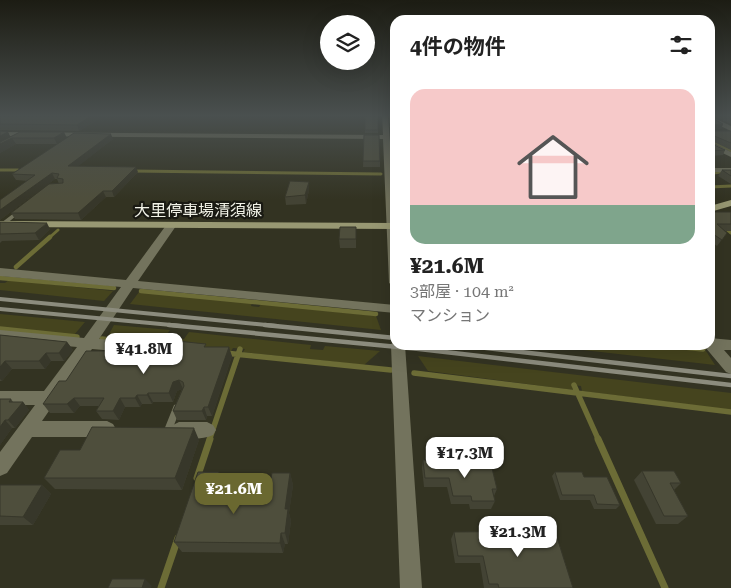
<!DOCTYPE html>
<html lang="ja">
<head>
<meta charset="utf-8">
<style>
  body { margin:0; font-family:"Roboto Serif","Noto Sans JP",serif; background:#f2f2f2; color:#222; height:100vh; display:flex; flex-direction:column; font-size:19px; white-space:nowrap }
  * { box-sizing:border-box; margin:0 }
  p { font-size:16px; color:#767676 }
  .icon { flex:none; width:28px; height:28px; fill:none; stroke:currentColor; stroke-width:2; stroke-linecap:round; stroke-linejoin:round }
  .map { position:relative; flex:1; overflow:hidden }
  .side { position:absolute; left:390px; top:15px; width:325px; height:335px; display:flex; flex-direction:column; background:#fff; border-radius:15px; box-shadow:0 5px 20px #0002 }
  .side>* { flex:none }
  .controls { position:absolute; left:320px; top:15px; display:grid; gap:10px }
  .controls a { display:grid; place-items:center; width:55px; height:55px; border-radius:50%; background:#fff; box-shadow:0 5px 20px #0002; font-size:25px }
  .price { position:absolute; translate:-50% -42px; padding:0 11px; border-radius:10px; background:#fff; color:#222; font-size:16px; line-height:32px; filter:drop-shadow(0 1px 2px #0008) }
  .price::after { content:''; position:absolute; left:50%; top:30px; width:15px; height:11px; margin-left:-8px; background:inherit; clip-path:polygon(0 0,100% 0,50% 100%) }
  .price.on { background:#6a6830; color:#fff }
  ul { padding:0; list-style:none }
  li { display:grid; align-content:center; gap:10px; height:265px; padding:0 20px }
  li span { display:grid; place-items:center; height:155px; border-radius:15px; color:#555 }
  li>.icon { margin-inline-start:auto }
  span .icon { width:90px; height:90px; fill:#fffc; stroke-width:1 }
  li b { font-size:21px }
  h2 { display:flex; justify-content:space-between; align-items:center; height:60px; padding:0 20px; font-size:21px }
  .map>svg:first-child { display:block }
  .green { fill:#45441e }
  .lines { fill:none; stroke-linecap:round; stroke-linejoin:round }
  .stream-far4 { stroke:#6c6c36; stroke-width:2.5 }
  .stream-far3 { stroke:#6c6c36; stroke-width:3 }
  .stream-far2 { stroke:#6c6c36; stroke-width:4.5 }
  .stream-far1 { stroke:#6c6c36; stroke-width:5.5 }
  .stream { stroke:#6c6c36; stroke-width:7 }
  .lane { fill:#73735d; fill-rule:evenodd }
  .street { fill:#73735d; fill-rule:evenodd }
  .secondary { fill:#989873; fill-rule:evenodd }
  .rail-far1 { stroke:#8c8c7e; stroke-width:4 }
  .rail { stroke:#8c8c7e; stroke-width:4.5 }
  .wall { fill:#434334 }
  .shaded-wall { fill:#37372a }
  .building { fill:#4e4e3c; stroke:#37372a }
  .labels { text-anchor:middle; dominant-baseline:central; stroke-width:4.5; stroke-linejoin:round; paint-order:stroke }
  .street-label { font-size:16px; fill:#f1f2e7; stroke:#1a1a13 }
</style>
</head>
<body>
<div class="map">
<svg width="731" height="588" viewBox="0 0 731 588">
  <rect width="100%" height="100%" fill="#332"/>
  <path class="green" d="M9,280L113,291L104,301L0,290V283H5Z
    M139,292L252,303L251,306L259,307L261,304L376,316L381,330L130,304Z
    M0,314L85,322L74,335L0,328Z
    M114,325L170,330L165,337L184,339L189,332L311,345L310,349L323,350L325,346L380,351L364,365L243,352L245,349L233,348L231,351L107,338Z
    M539,345H652L706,351L715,365Z
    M418,356L731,393V410L582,391L581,386L572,385L573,390L428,371Z"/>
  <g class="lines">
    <path class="stream-far4" d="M390,116L391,123
      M391,126L394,148
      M710,140L731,151
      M394,151L395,159"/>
    <path class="stream-far3" d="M0,170H18
      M132,171L381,174
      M714,173L720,172
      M710,187L731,186
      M724,227L731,233
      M49,238L58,230"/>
    <path class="stream-far2" d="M16,267L50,237
      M0,278L114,288
      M141,291L376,314"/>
    <path class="stream-far1" d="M0,329L77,337
      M102,339L118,341
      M133,343L175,347
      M665,345L703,349
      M225,353L391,370
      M414,373L731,412
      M574,385L599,441
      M209,441L240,349"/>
    <path class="stream" d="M598,439L665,588
      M197,478L210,439
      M161,588L178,538"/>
    <path class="lane" d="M18,210H22V211L5,225H1V223Z
      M177,404L180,405L181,407L171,433L168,434L165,433L164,430L174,405Z"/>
    <path class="street" d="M382,116H388L395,205V287L389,283L383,139L0,136V132L383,135Z
      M710,116L731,126V131L710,121Z
      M710,142L731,152V157L710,147Z
      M710,168H731V172H710Z
      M171,223L176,226L138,281L395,305V313L133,288L99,339L138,343L143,344L145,348L143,352L138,353L92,349L42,421H107L113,424L116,429L113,434L107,437H32L7,473L0,476V452L35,405H0V391H44L77,347L0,340V330L84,338L121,287L0,276V268L126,280L167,224Z
      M710,338L731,340V350H724L731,358V374L726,372L705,347L704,345H710Z
      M393,341H395V345H405L422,588H400L391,345Z
      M179,422H207L213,425L216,430L213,435C202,440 184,440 173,435L170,430L173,425Z"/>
    <path class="secondary" d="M731,200V206L710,212V206Z
      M0,221L395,223V229L0,227Z"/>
    <path class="rail-far1" d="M0,299L277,326
      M0,309L182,326"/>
    <path class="rail" d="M169,325L419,349L731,385
      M265,325L395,338
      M461,345L731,376"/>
  </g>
  <path class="wall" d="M0,116H98L99,119L79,131L0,130Z
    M365,116H378V133H365Z
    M710,116L723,124L721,129H711V131H731V150L712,141V144L725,150L723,155L710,156Z
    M712,116H731V124Z
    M0,131L8,132L10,137L113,139L78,166L138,172L114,197H106L81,220L15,219L11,213L59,184L57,179H55L0,220V200L28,181L16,180L12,174L66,139L57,144H16L0,153Z
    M364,135L380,161V167H363Z
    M722,170H731V184L718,176Z
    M309,182V190L306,204L286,205L285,197Z
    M710,212H731V231H724L727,233L717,246L710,241Z
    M0,222L50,229L39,240L2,241L0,243Z
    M356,227V248H340L339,239Z
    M0,335L67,342L73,350L64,361H51L45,369H12L2,381H0Z
    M207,347L232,356L212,416H207L206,420H177L173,411L182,389L177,391L173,402H153L152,404H142L140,407H125L119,420L102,419L96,411L99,406H80L74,413H50L43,404L66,381L119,351Z
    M0,399H11L13,402H23L29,410L15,428H12L0,445Z
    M199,440L182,490L55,489L44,478Z
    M423,460L438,464L497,489L494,496L495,501L491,509H470L469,504H451L447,487H424L422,468Z
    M642,471L681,483L674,490L688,516L678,524H656L634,480Z
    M219,472L224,485L219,504H266L290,473L293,485L289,513L291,521L288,544H285L283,553L182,552L174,542Z
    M555,472L584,477L620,505L616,509H594L590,500H560L552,476Z
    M0,485H42L51,494L33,525H0Z
    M454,532L573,588H484L480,563H455L451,539Z"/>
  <path class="shaded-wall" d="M91,116H98L99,119L79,131L77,125Z
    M723,124L721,129L710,130L711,125Z
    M8,132L11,138L0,144V136Z
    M64,132L67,138L57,144L54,138Z
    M111,134L113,139L71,172L68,166Z
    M12,138L16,144L0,153V144Z
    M136,167L138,172L114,197L112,191Z
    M52,173L55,179L0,220V210Z
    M309,182V190L306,204L305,195Z
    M103,191L106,197L81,220L78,213Z
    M47,223L50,229L39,240L35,233Z
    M67,342L73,350L64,361L59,353Z
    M229,347L232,356L212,416L208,407Z
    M46,353L51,361L45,369L39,361Z
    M5,361L12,369L2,381L0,379V367Z
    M179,380L183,389L177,391L173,402L169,393L173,382Z
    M148,393L153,402L152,404L147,395Z
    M137,395L142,404L140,407L135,398Z
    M74,398L80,406L74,413L67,404Z
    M120,398L125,407L119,420L113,411Z
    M23,402L29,410L15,428L8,420Z
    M204,407L207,416L206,420L202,411Z
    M5,420L12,428L0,445V427Z
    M194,428L199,440L182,490L175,478Z
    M219,472L224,485L215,516L209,504Z
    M290,473L293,485L289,513L291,521L288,544L285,533V509Z
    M42,485L51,494L33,525L23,517Z
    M281,533L285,544L283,553L280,543Z
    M145,579L152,586L151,588H142Z"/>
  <path class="building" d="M0,116H91L77,125L0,124Z
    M365,116H378V130H365Z
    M710,116H711L712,118L723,124L711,125V131H731V143L712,135V144L725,150L710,151Z
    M0,131L8,132L0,136Z
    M20,132H64L54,138H12L0,144V142Z
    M74,133L111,134L68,166L136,167L112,191H103L78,213H11L49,184L63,183V179L57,178L59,174L52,173L0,210V200L35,175L12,174Z
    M364,135H379L380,161H363Z
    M722,170H731V176Z
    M290,181L309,182L305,195L285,197Z
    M710,212H731V224H717L727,233L722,240L710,232Z
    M0,222L47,223L35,233L0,234Z
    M340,227H356V239H339Z
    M0,335L67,342L59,353H46L39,361H5L0,367Z
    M177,341L206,344L204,347H229L208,407H204L202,411H173L184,386L183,382L179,380L173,382L169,393H148L147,395H137L135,398H120L113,411H96L104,398H74L67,404H43L59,381H66L86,351H119L122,346L156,349L174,346Z
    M0,399H11L9,402H23L8,420H5L0,427Z
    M92,427L194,428L175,478H44L60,450H80Z
    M423,460H437L438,464H491L497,489H492L495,501H472L471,496H453L449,478H425Z
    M642,471H674L681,483H670L688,516H664Z
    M198,472H219L209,504H266L272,473H290L285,509H288L285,533H281L280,543L174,542Z
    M555,472H582L584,477H607L620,505L597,504L594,495H562Z
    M0,485H42L23,517L0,516Z
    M555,531L573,588H499L498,584H489L483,556H458L454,532Z
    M112,579H145L142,588H108Z"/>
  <linearGradient id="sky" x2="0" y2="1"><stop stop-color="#1c1c13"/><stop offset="0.58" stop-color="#4a504f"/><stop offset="1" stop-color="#4a504f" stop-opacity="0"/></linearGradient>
  <rect width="731" height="199" fill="url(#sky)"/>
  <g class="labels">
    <g class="street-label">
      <text x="198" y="210">大里停車場清須線</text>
    </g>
  </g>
</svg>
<div class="controls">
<a><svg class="icon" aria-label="layers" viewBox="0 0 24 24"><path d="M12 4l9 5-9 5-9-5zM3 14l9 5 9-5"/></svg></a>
</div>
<b class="price" style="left:144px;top:375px">¥41.8M</b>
<b class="price" style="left:465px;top:479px">¥17.3M</b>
<b class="price on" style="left:234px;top:515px">¥21.6M</b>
<b class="price" style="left:518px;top:558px">¥21.3M</b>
<section class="side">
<h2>4件の物件<svg class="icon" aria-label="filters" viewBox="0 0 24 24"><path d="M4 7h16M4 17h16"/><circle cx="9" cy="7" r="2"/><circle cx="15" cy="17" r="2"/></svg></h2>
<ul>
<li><span style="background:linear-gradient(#f6c9c9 75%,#7fa58c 0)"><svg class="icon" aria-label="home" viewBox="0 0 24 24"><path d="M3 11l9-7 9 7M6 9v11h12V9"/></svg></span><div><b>¥21.6M</b><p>3部屋 · 104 m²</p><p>マンション</p></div></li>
</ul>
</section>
</div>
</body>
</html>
